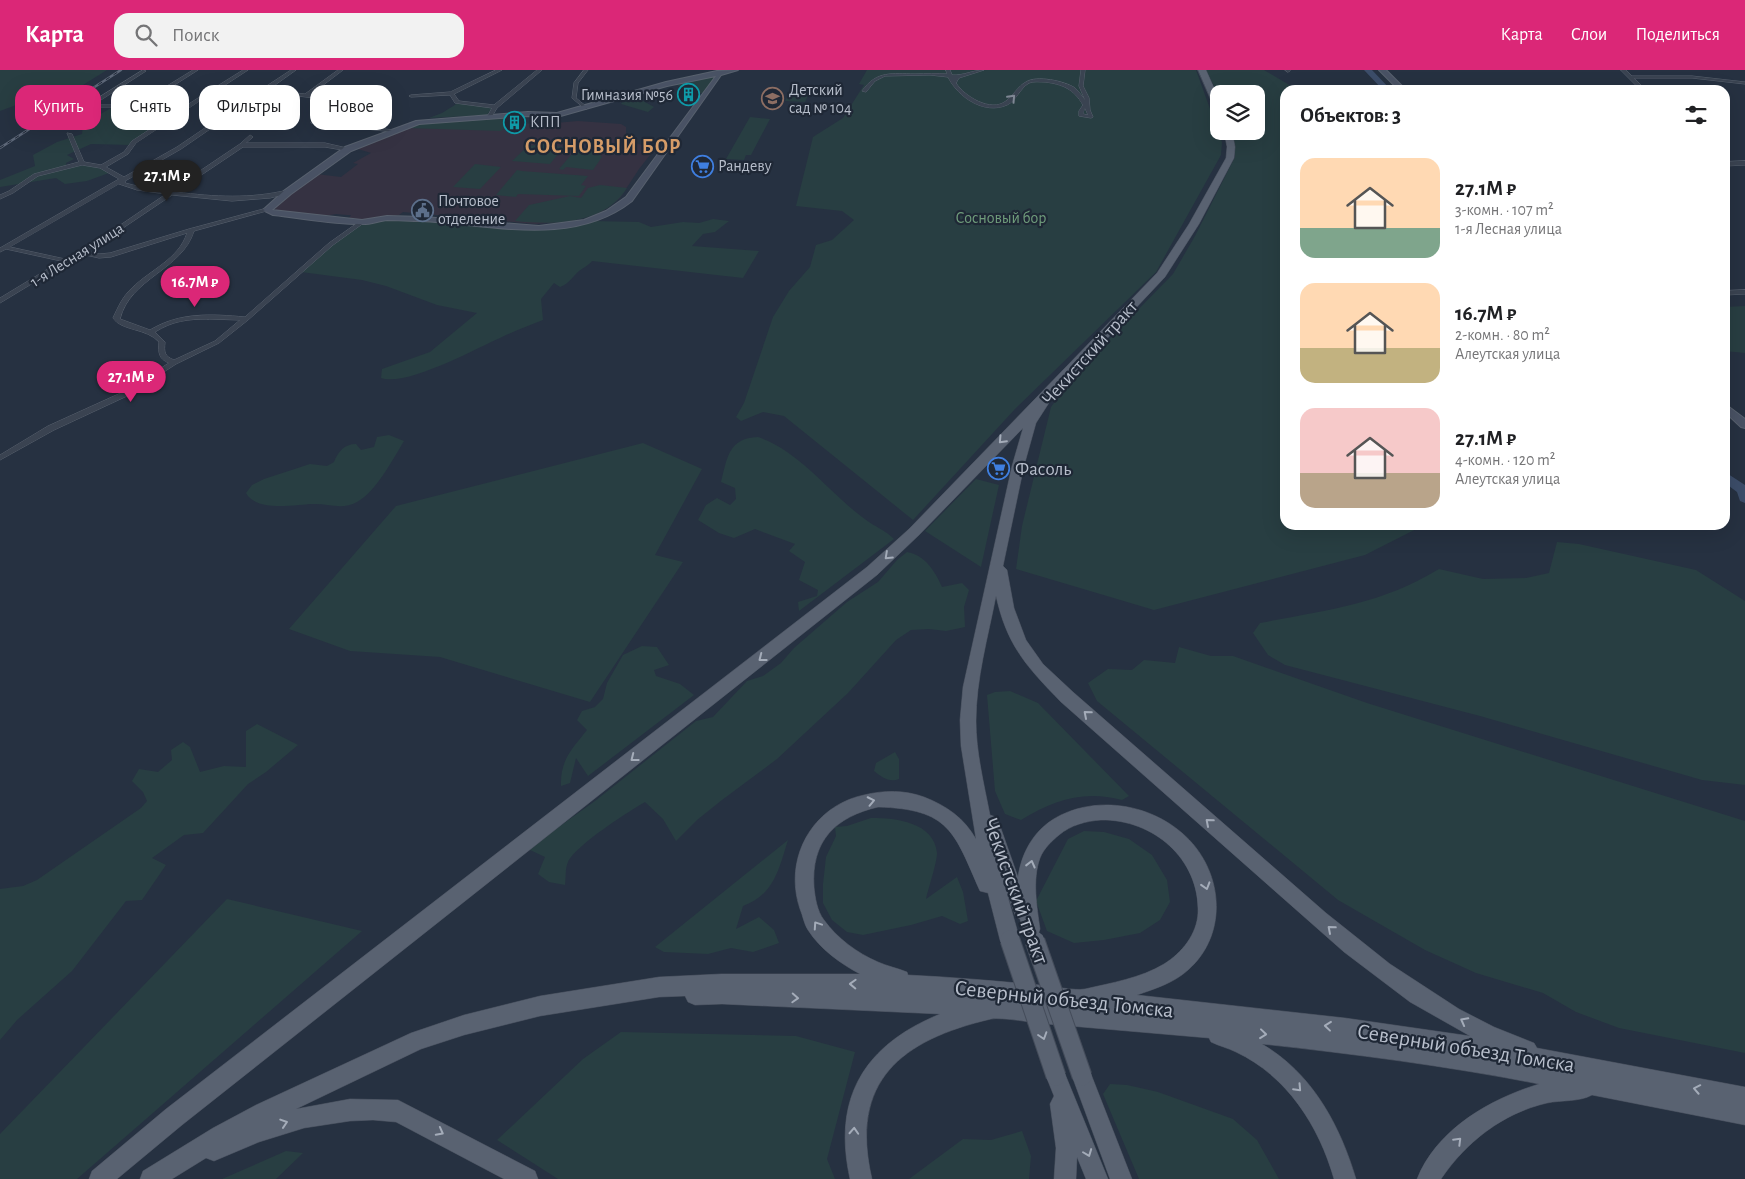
<!DOCTYPE html>
<html lang="ru">
<head>
<meta charset="utf-8">
<style>
  body { margin:0; font-family:"Alegreya Sans",sans-serif; background:#f2f2f2; color:#202124; height:100vh; display:flex; flex-direction:column; font-size:19px; white-space:nowrap }
  * { box-sizing:border-box; margin:0 }
  p { font-size:16px; color:#757577 }
  .icon { flex:none; width:28px; height:28px; fill:none; stroke:currentColor; stroke-width:2; stroke-linecap:round; stroke-linejoin:round }
  .map { position:relative; flex:1; overflow:hidden }
  .drawer { position:absolute; left:1280px; top:15px; width:450px; height:445px; display:flex; flex-direction:column; background:#fff; border-radius:15px; box-shadow:0 5px 20px #0002 }
  .drawer>* { flex:none }
  .top-card { position:absolute; left:15px; top:15px; width:475px; height:45px; display:flex; gap:10px }
  .tools { position:absolute; left:1210px; top:15px; display:grid; gap:10px }
  .tools a { display:grid; place-items:center; width:55px; height:55px; border-radius:10px; background:#fff; box-shadow:0 5px 20px #0002; font-size:25px }
  .price { position:absolute; translate:-50% -42px; padding:0 11px; border-radius:18px; background:#db2777; color:#fff; font-size:16px; line-height:32px; filter:drop-shadow(0 1px 2px #0008) }
  .price::after { content:''; position:absolute; left:50%; top:30px; width:15px; height:11px; margin-left:-8px; background:inherit; clip-path:polygon(0 0,100% 0,50% 100%) }
  .price.on { background:#222; color:#fff }
  ul { padding:0; list-style:none }
  li { display:flex; align-items:center; gap:15px; height:125px; padding:0 20px }
  li span { display:grid; place-items:center; flex:none; width:140px; height:100px; border-radius:15px; color:#555 }
  li>.icon { margin-inline-start:auto }
  span .icon { width:60px; height:60px; fill:#fffc; stroke-width:1 }
  li b { font-size:21px }
  h2 { display:flex; justify-content:space-between; align-items:center; height:60px; padding:0 20px; font-size:21px }
  .pill { padding:0 18px; border-radius:15px; background:#fff; box-shadow:0 5px 20px #0002; font-size:18px; line-height:45px }
  .pill.on { background:#db2777; color:#fff }
  header { display:flex; align-items:center; gap:30px; box-sizing:border-box; height:70px; padding:0 25px; background:#db2777; color:#fff }
  header strong { font-size:24px }
  nav { display:flex; gap:28px; margin-inline-start:auto; font-size:18px }
  .search { width:350px; height:45px; background:#f2f2f2; display:flex; align-items:center; gap:12px; box-sizing:border-box; padding:0 18px; border-radius:15px; color:#757577; font-size:19px }
  .map>svg:first-child { display:block }
  .medical { fill:#353242 }
  .green { fill:#283e42 }
  .lines { fill:none; stroke-linecap:round; stroke-linejoin:round }
  .river { fill:#3c4d69; fill-rule:evenodd }
  .street-casing { stroke:#58616e; stroke-width:1 }
  .secondary-casing { stroke:#58616e; stroke-width:2 }
  .primary-casing { stroke:#444c5a; stroke-width:1 }
  .street { fill:#3a4351; fill-rule:evenodd }
  .secondary { fill:#495264; fill-rule:evenodd }
  .primary { fill:#596271; fill-rule:evenodd }
  .rail-casing { stroke:#5d6778; stroke-width:2.5 }
  .rail { stroke:#1f2836; stroke-width:1; stroke-dasharray:4.5; stroke-linecap:butt }
  .primary-bridge-casing { stroke:#444c5a; stroke-width:21; stroke-linecap:butt }
  .primary-bridge { stroke:#596271; stroke-width:19 }
  .oneway { stroke:#7f8794 }
  .oneway2 { stroke:#a4acb9 }
  .labels { text-anchor:middle; dominant-baseline:central; stroke-width:4.5; stroke-linejoin:round; paint-order:stroke }
  .far-poi-label { font-size:16px; fill:#b7becb; stroke:#1f2836; text-anchor:start }
  .far-park-label { font-size:16px; fill:#6f9c7b; stroke:#1f2836 }
  .far-street-label { font-size:16px; fill:#b7becb; stroke:#1f2836 }
  .street-label { font-size:19px; fill:#b7becb; stroke:#1f2836 }
  .poi-label { font-size:19px; fill:#b7becb; stroke:#1f2836; text-anchor:start }
  .far-district-label { font-size:20px; font-weight:bold; letter-spacing:1px; fill:#d59c68; stroke:#1f2836 }
  .near-street-label { font-size:22px; fill:#b7becb; stroke:#1f2836 }
</style>
</head>
<body>
<header>
<strong>Карта</strong>
<div class="search"><svg class="icon" aria-label="search" viewBox="0 0 24 24"><circle cx="10" cy="10" r="6"/><path d="M15 15l6 6"/></svg>Поиск</div>
<nav><a>Карта</a><a>Слои</a><a>Поделиться</a></nav>
</header>
<div class="map">
<svg width="1745" height="1109" viewBox="0 0 1745 1109">
  <rect width="100%" height="100%" fill="#263141"/>
  <path class="medical" d="M578,51L621,54L626,57V73L657,76L639,99L620,128L603,141L572,151L535,154L403,142L399,145L364,150L349,148L351,145H347L336,144L324,146L277,141L275,139L277,134L316,104L341,107L358,94L353,93L371,83L358,79L364,75L420,54L483,52L544,54Z"/>
  <path class="green" d="M0,0H107L30,48L23,45L45,33L52,27H38L0,41Z
    M867,0H1196L1222,72L1221,85L1156,202L1015,339L913,450L784,346L763,342L741,351L736,347L744,333L773,247L789,221L810,197L816,175L832,170L854,150L842,141L796,136L813,67L843,48L864,15L859,14Z
    M1206,0H1264L1298,20H1285V455H1424L1365,485L1154,540L1016,499L1022,456L1051,337L1075,304L1173,204L1195,166L1235,87L1233,61H1256V24H1219V26Z
    M716,6L703,23H692L677,15L693,9Z
    M792,18L811,19L805,32L785,31Z
    M636,27L654,37L648,42L621,34L625,28Z
    M458,33L493,37L487,45L429,48L442,43Z
    M111,38H173L169,42H185L131,75L91,74L67,85L74,89L66,93L67,98C82,94 95,95 109,103L87,111L65,114L56,108L0,117V110L35,96L33,85L57,72L82,64L83,54Z
    M750,47L770,49L751,85H746L744,90L726,89Z
    M507,48L512,51L501,61L406,58L432,51Z
    M550,73H554L552,76L564,77L550,94L512,91L528,76Z
    M577,78L596,80L602,87L593,100L566,97L563,100L559,99Z
    M475,94L501,97L480,119L453,117Z
    M517,100L522,101L588,106L581,115L586,116L579,126L518,124L516,127L496,125Z
    M600,115L627,118C604,155 553,155 515,151L529,135L570,126L581,128L588,118Z
    M387,149L539,159L590,151L639,152L651,157L683,152L699,153L713,149L729,151L715,162L703,164L692,176L759,181L743,208L592,191C588,196 584,197 579,201C572,207 570,213 560,217L554,213L541,229L543,250C528,256 514,261 500,268C475,279 406,317 381,308L382,299L430,282L477,243L437,235L386,216L362,210L301,202L332,174L363,152Z
    M1745,236V283L1725,281V237Z
    M389,365L404,371C393,389 376,422 357,432C343,440 329,434 315,434C296,434 257,443 246,423L252,415L264,409L310,394L327,396L334,392C338,382 344,374 356,374L361,380L374,377L377,367Z
    M758,367C802,382 831,426 869,452C878,458 886,461 894,469L799,541L798,532L817,526L818,520L799,510L805,492L789,481L795,474L755,459L734,468L719,463L698,450L706,435L717,428L730,435L736,429L735,418L721,412C727,389 728,368 758,367Z
    M643,373L702,399L655,485L683,492L590,632L440,587L350,581L289,559L396,436Z
    M976,409L999,415L981,497L925,461Z
    M1557,472L1579,474L1696,500L1745,531V715L1702,710L1480,646L1285,595L1268,585L1253,563L1260,553C1326,540 1380,535 1439,499L1483,509L1526,508L1549,503Z
    M907,482C925,485 935,501 942,517L962,513L969,520L964,537L965,557L946,561L929,559L911,560L896,570L848,623L777,689L722,730L697,750L676,771L663,749L645,732C629,741 575,776 568,792C565,798 566,808 565,815L549,812L538,804L545,787L528,779L595,731L696,651L713,647L747,611L763,606L781,593L794,578L847,532L878,512L897,490Z
    M642,576L657,577L669,595L654,600L656,606L680,614L694,625L588,706L576,688L570,713L561,716C560,690 572,679 587,660L577,650L582,641L595,637L603,629L607,613L623,585Z
    M1179,577L1211,586H1233L1367,633L1745,751V983L1619,958L1576,942L1543,923L1476,903L1425,880L1338,830L1097,631L1088,613L1108,599L1132,600L1144,590L1175,593Z
    M1010,621L1038,633L1129,726L1122,730C1083,720 1054,730 1021,750L1005,744L995,721L987,625L995,622Z
    M257,654L298,675L266,702L248,714L203,763L184,765L152,788L166,795L142,830L126,831L72,901L17,950L0,970V819L23,816L37,810L141,738L147,731L143,722L132,711L139,699L158,702L172,690L171,680L183,672L190,677L200,702L224,696L246,697V661Z
    M895,682L899,689V709C889,713 882,707 874,701L876,693Z
    M871,748C896,748 934,752 937,783C937,793 928,819 926,829L957,807L963,822L968,851L960,854L942,846L911,855L863,865L847,862L832,850L823,833V814L826,787L836,766L835,757L847,756Z
    M1084,761L1104,762L1129,769L1152,785L1167,810L1170,832L1160,850L1140,863L1104,870L1074,873L1047,861L1036,831L1068,769Z
    M788,770C779,799 774,825 743,836L736,859L759,847L774,860L779,873L753,882L731,878L708,884L664,882L655,877Z
    M227,829L362,861L77,1109H0V1064Z
    M621,962L796,966L855,982L827,1089L835,1109H558L497,1070L583,989Z
    M1110,1014L1127,1015L1158,1022L1233,1049L1257,1070L1279,1109H1139L1103,1024Z
    M1022,1061L1031,1086L1029,1109H909L963,1069L991,1070Z
    M286,1081L303,1083L276,1109H222Z"/>
  <g class="lines">
    <path class="river" d="M1364,0H1372L1391,20H1383Z
      M1725,402L1745,415V433L1740,431L1737,422L1725,413Z"/>
    <defs>
      <path id="street" d="M143,0L146,1L93,35H136L193,0H198L143,35H187L243,0H248L222,17L262,19L291,0H296L268,20L305,24L338,0H343L310,25L340,28L346,16H350L344,30L349,42L337,53L393,60L395,61L393,62L311,53V52L313,51L332,53L344,42L340,31L264,22L181,79L125,111V113L137,116L170,121L240,74L250,65L253,67L246,73H325L351,79L348,81L325,77H243L176,122C215,127 250,129 288,120L291,122L290,123L270,128L232,131L172,125L120,160L86,181L99,184L110,183L189,159L267,138L270,140L194,161C182,200 130,208 120,249L150,260C180,242 211,244 245,247L329,173L360,151L365,152L333,175L248,250L219,273L176,294L127,326L54,360L0,390V385L48,356L123,322L169,293C159,289 158,283 159,272C147,258 121,261 113,248C118,237 123,226 132,218C150,200 179,189 187,163L111,187L99,188L81,184L0,233V228L61,191L6,179L0,182V178L119,109L100,98L82,95L38,106L13,123L0,129V125L9,121L34,104L79,92L67,63L72,64L84,92L101,95L124,82L132,71L184,37H91L87,35ZM218,19L258,22L177,77L124,107L106,97L128,84L136,73ZM119,114L137,120L166,124L116,158L65,189L10,177ZM208,249L240,250L215,271L174,290C164,286 164,282 165,272L155,262C172,251 188,249 208,249Z
        M496,0H502L454,24L459,31L494,35L537,0H542L497,38L491,48H489L487,47L492,38L455,33L450,25L411,27L409,26L411,25L450,22Z
        M584,0H588L578,13L576,28L587,37V39H585L572,28L574,13Z
        M946,0H950L952,5C963,6 973,0 984,0L959,8L956,13C964,26 991,43 1006,31C1013,26 1018,16 1026,12C1036,5 1065,11 1075,18C1079,22 1082,26 1085,30L1079,16L1081,0H1085L1083,16L1089,28L1090,40L1093,47L1091,48L1079,46V41L1083,35C1074,19 1062,14 1045,12C1040,12 1034,11 1029,13C1020,18 1016,31 1007,35C984,45 958,27 948,7L930,5L885,6L875,11L866,22L862,21C877,0 892,4 915,4C927,4 936,3 947,4ZM1085,38L1088,45L1083,44Z
        M1285,0H1290V1L1288,2Z
        M1621,0H1626L1632,6H1692L1745,12V14L1692,8H1634L1646,20H1641Z
        M1745,91V95L1725,96V92Z
        M1745,220V224L1725,225V221Z"/>
      <path id="secondary" d="M738,0L721,5L632,131C572,178 491,154 421,151C410,151 398,150 387,150C378,151 369,155 360,154C331,154 302,148 273,145L263,140L285,120L345,77L416,51L528,42L557,43L666,12L717,1ZM716,6L626,127L606,141L584,150L539,156L423,147L387,146L362,150L272,140L291,124L351,81L419,54L528,46L557,47L667,16Z
        M1379,0H1386L1406,20H1399Z
        M1725,334L1745,349V358L1741,357L1725,342Z"/>
      <path id="primary" d="M1198,0H1206L1219,29V41L1215,39Z
        M1224,61H1232L1235,77L1234,88L1199,154L1165,207L1054,325L1036,353L1024,396L1003,496L1007,500L1014,538L1026,570L1043,594L1073,622L1326,843L1390,894L1459,939L1494,957L1534,973L1537,978L1745,1017V1055L1592,1025C1580,1032 1561,1030 1547,1033C1503,1043 1466,1072 1441,1109H1417C1437,1059 1490,1029 1539,1014C1447,996 1354,984 1262,974C1312,1003 1340,1055 1356,1109H1334C1319,1056 1287,1006 1236,982C1228,978 1219,976 1211,972L1209,968C1155,963 1101,959 1047,954C1034,953 1002,947 991,949C901,970 849,1011 872,1109H850C832,1028 864,975 940,944L722,934L695,935L688,932L685,926L659,927L540,946L464,965L421,979L296,1039L350,1029L398,1030L535,1101L538,1109H504L396,1052L373,1050L350,1051L304,1058L259,1072L214,1091L206,1088L172,1109H140L143,1101L213,1058L256,1035L411,963L464,945L540,926L659,907L721,904H860C841,894 820,879 808,860C804,854 803,846 800,839C783,789 812,736 864,725C884,720 905,720 924,727C947,736 964,748 976,769L961,676L960,650L963,617L1012,396L1023,358L919,465L877,505L182,1055L117,1109H89L92,1101L166,1039L867,497L909,459L1157,203L1189,154L1226,88L1227,77ZM996,526C1007,576 1027,597 1061,632L1344,882L1410,932L1470,966L1345,948L1137,925C1154,919 1174,913 1188,900C1230,863 1223,798 1182,763C1150,735 1100,726 1061,745C1036,757 1022,780 1018,807L999,753L996,747L990,745C984,714 976,682 976,651C976,609 988,567 996,526ZM878,737C950,739 954,762 980,821L988,823L1000,870L1003,877L1010,879L1017,877L1020,870L1007,824L1016,847L1020,849L1024,865L1031,868L1038,865L1040,859C1037,837 1032,810 1040,788C1044,778 1052,771 1059,765C1071,755 1086,751 1101,750C1153,749 1200,789 1198,843C1197,864 1182,883 1164,894C1141,908 1111,913 1085,919C1075,921 1052,916 1040,915C996,911 952,907 908,905L907,902C897,898 887,896 878,892C857,883 837,868 824,850C817,841 815,827 814,817C811,771 835,747 878,737Z
        M1056,996L1063,999L1108,1109H1086L1077,1087L1076,1109H1054L1056,1078L1050,1034L1054,1026L1046,1006L1049,999Z
        M1082,996L1089,999L1132,1109H1110L1072,1006L1075,999Z"/>
    </defs>
    <use href="#street" class="street-casing"/>
    <use href="#secondary" class="secondary-casing"/>
    <use href="#primary" class="primary-casing"/>
    <use href="#street" class="street"/>
    <use href="#secondary" class="secondary"/>
    <use href="#primary" class="primary"/>
    <defs>
      <path id="rail" d="M0,78L121,0"/>
    </defs>
    <use href="#rail" class="rail-casing"/>
    <use href="#rail" class="rail"/>
    <defs>
      <path id="primary-bridge" d="M1010,870L1056,1006
        M1035,871L1082,1006"/>
    </defs>
    <use href="#primary-bridge" class="primary-bridge-casing"/>
    <use href="#primary-bridge" class="primary-bridge"/>
  </g>
  <defs><path id="oneway-chevron" d="M-2-3.5L2.5 0L-2 3.5" fill="none" stroke-width="1.6" stroke-linecap="round" stroke-linejoin="round" transform="scale(1.25)"/></defs>
  <use class="oneway" href="#oneway-chevron" transform="translate(1012 28) rotate(-47)"/>
  <g class="oneway2">
    <use href="#oneway-chevron" transform="translate(1002 370) rotate(133)"/>
    <use href="#oneway-chevron" transform="translate(888 486) rotate(137)"/>
    <use href="#oneway-chevron" transform="translate(762 588) rotate(142)"/>
    <use href="#oneway-chevron" transform="translate(1087 644) rotate(-139)"/>
    <use href="#oneway-chevron" transform="translate(634 688) rotate(142)"/>
    <use href="#oneway-chevron" transform="translate(871 731) rotate(-12)"/>
    <use href="#oneway-chevron" transform="translate(1209 752) rotate(-139)"/>
    <use href="#oneway-chevron" transform="translate(1031 794) rotate(-76)"/>
    <use href="#oneway-chevron" transform="translate(1206 816) rotate(73)"/>
    <use href="#oneway-chevron" transform="translate(817 855) rotate(-124)"/>
    <use href="#oneway-chevron" transform="translate(1331 859) rotate(-139)"/>
    <use href="#oneway-chevron" transform="translate(853 914) rotate(-178)"/>
    <use href="#oneway-chevron" transform="translate(795 928) rotate(3)"/>
    <use href="#oneway-chevron" transform="translate(1464 951) rotate(-152)"/>
    <use href="#oneway-chevron" transform="translate(1328 956) rotate(-174)"/>
    <use href="#oneway-chevron" transform="translate(1263 964) rotate(6)"/>
    <use href="#oneway-chevron" transform="translate(1043 966) rotate(72)"/>
    <use href="#oneway-chevron" transform="translate(1298 1018) rotate(47)"/>
    <use href="#oneway-chevron" transform="translate(1697 1019) rotate(-169)"/>
    <use href="#oneway-chevron" transform="translate(284 1053) rotate(-18)"/>
    <use href="#oneway-chevron" transform="translate(854 1061) rotate(-87)"/>
    <use href="#oneway-chevron" transform="translate(440 1062) rotate(28)"/>
    <use href="#oneway-chevron" transform="translate(1458 1071) rotate(-45)"/>
    <use href="#oneway-chevron" transform="translate(1088 1083) rotate(69)"/>
  </g>
  <defs>
    <symbol id="building-ring" viewBox="-11 -11 22 22"><circle r="9.5" fill="#1f2836" stroke="#0f9aa8" stroke-width="1.5"/><path d="M-4-6H4V6H1V3H-1V6H-4ZM-2.5-4.3h1.7v1.8h-1.7ZM.8-4.3h1.7v1.8H.8ZM-2.5-1h1.7V.8h-1.7ZM.8-1h1.7V.8H.8Z" fill="#0f9aa8"/></symbol>
    <symbol id="school-ring" viewBox="-11 -11 22 22"><circle r="9.5" fill="#1f2836" stroke="#8d6e63" stroke-width="1.5"/><path d="M0-5L7-2L0 1L-7-2ZM-4 1L0 2.5L4 1V4Q0 6-4 4Z" fill="#8d6e63"/></symbol>
    <symbol id="supermarket-ring" viewBox="-11 -11 22 22"><circle r="9.5" fill="#1f2836" stroke="#3f7fe0" stroke-width="1.5"/><path d="M-6-5.5h2.5l.6 2H6L4.5 2H-2.5L-4.4-4H-6ZM-1.5 3.2a1.3 1.3 0 1 0 .1 0ZM3 3.2a1.3 1.3 0 1 0 .1 0Z" fill="#3f7fe0"/></symbol>
    <symbol id="civic-ring" viewBox="-11 -11 22 22"><circle r="9.5" fill="#1f2836" stroke="#5c6f8a" stroke-width="1.5"/><path d="M-.6-6.5H3V-4.5H.6V-3L4-1V1h2V6H-6V1h2V-1L-.6-3ZM-1.2 2.5V6h2.4V2.5Z" fill="#5c6f8a"/></symbol>
  </defs>
  <g fill-rule="evenodd">
    <use href="#building-ring" x="676" y="12" width="25" height="25"/>
    <use href="#school-ring" x="760" y="16" width="25" height="25"/>
    <use href="#building-ring" x="502" y="40" width="25" height="25"/>
    <use href="#supermarket-ring" x="690" y="84" width="25" height="25"/>
    <use href="#civic-ring" x="410" y="128" width="25" height="25"/>
    <use href="#supermarket-ring" x="986" y="386" width="25" height="25"/>
  </g>
  <g class="labels">
    <g class="far-poi-label">
      <text x="789" y="20">Детский<tspan x="789" dy="18">сад № 104</tspan></text>
      <text x="673" y="25" text-anchor="end">Гимназия №56</text>
      <text x="530" y="52">КПП</text>
      <text x="718" y="96">Рандеву</text>
      <text x="438" y="131">Почтовое<tspan x="438" dy="18">отделение</tspan></text>
    </g>
    <g class="far-park-label">
      <text x="1001" y="148">Сосновый бор</text>
    </g>
    <g class="far-street-label">
      <text transform="translate(77 185) rotate(-32)">1-я Лесная улица</text>
    </g>
    <g class="street-label">
      <text transform="translate(1090 283) rotate(-48)">Чекистский тракт</text>
    </g>
    <g class="poi-label">
      <text x="1015" y="399">Фасоль</text>
    </g>
    <g class="far-district-label">
      <text x="603" y="77">СОСНОВЫЙ БОР</text>
    </g>
    <g class="near-street-label">
      <text transform="translate(1016 821) rotate(70)">Чекистский тракт</text>
      <text transform="translate(1064 929) rotate(6)">Северный объезд Томска</text>
      <text transform="translate(1466 978) rotate(9)">Северный объезд Томска</text>
    </g>
  </g>
</svg>
<div class="tools">
<a><svg class="icon" aria-label="layers" viewBox="0 0 24 24"><path d="M12 4l9 5-9 5-9-5zM3 14l9 5 9-5"/></svg></a>
</div>
<b class="price on" style="left:167px;top:132px">27.1M ₽</b>
<b class="price" style="left:195px;top:238px">16.7M ₽</b>
<b class="price" style="left:131px;top:333px">27.1M ₽</b>
<div class="top-card">
<a class="pill on">Купить</a>
<a class="pill">Снять</a>
<a class="pill">Фильтры</a>
<a class="pill">Новое</a>
</div>
<section class="drawer">
<h2>Объектов: 3<svg class="icon" aria-label="filters" viewBox="0 0 24 24"><path d="M4 7h16M4 17h16"/><circle cx="9" cy="7" r="2"/><circle cx="15" cy="17" r="2"/></svg></h2>
<ul>
<li><span style="background:linear-gradient(#ffd9b3 70%,#7fa58c 0)"><svg class="icon" aria-label="home" viewBox="0 0 24 24"><path d="M3 11l9-7 9 7M6 9v11h12V9"/></svg></span><div><b>27.1M ₽</b><p>3-комн. · 107 m²</p><p>1-я Лесная улица</p></div></li>
<li><span style="background:linear-gradient(#ffd9b3 65%,#c2b280 0)"><svg class="icon" aria-label="home" viewBox="0 0 24 24"><path d="M3 11l9-7 9 7M6 9v11h12V9"/></svg></span><div><b>16.7M ₽</b><p>2-комн. · 80 m²</p><p>Алеутская улица</p></div></li>
<li><span style="background:linear-gradient(#f6c9c9 65%,#b9a48a 0)"><svg class="icon" aria-label="home" viewBox="0 0 24 24"><path d="M3 11l9-7 9 7M6 9v11h12V9"/></svg></span><div><b>27.1M ₽</b><p>4-комн. · 120 m²</p><p>Алеутская улица</p></div></li>
</ul>
</section>
</div>
</body>
</html>
